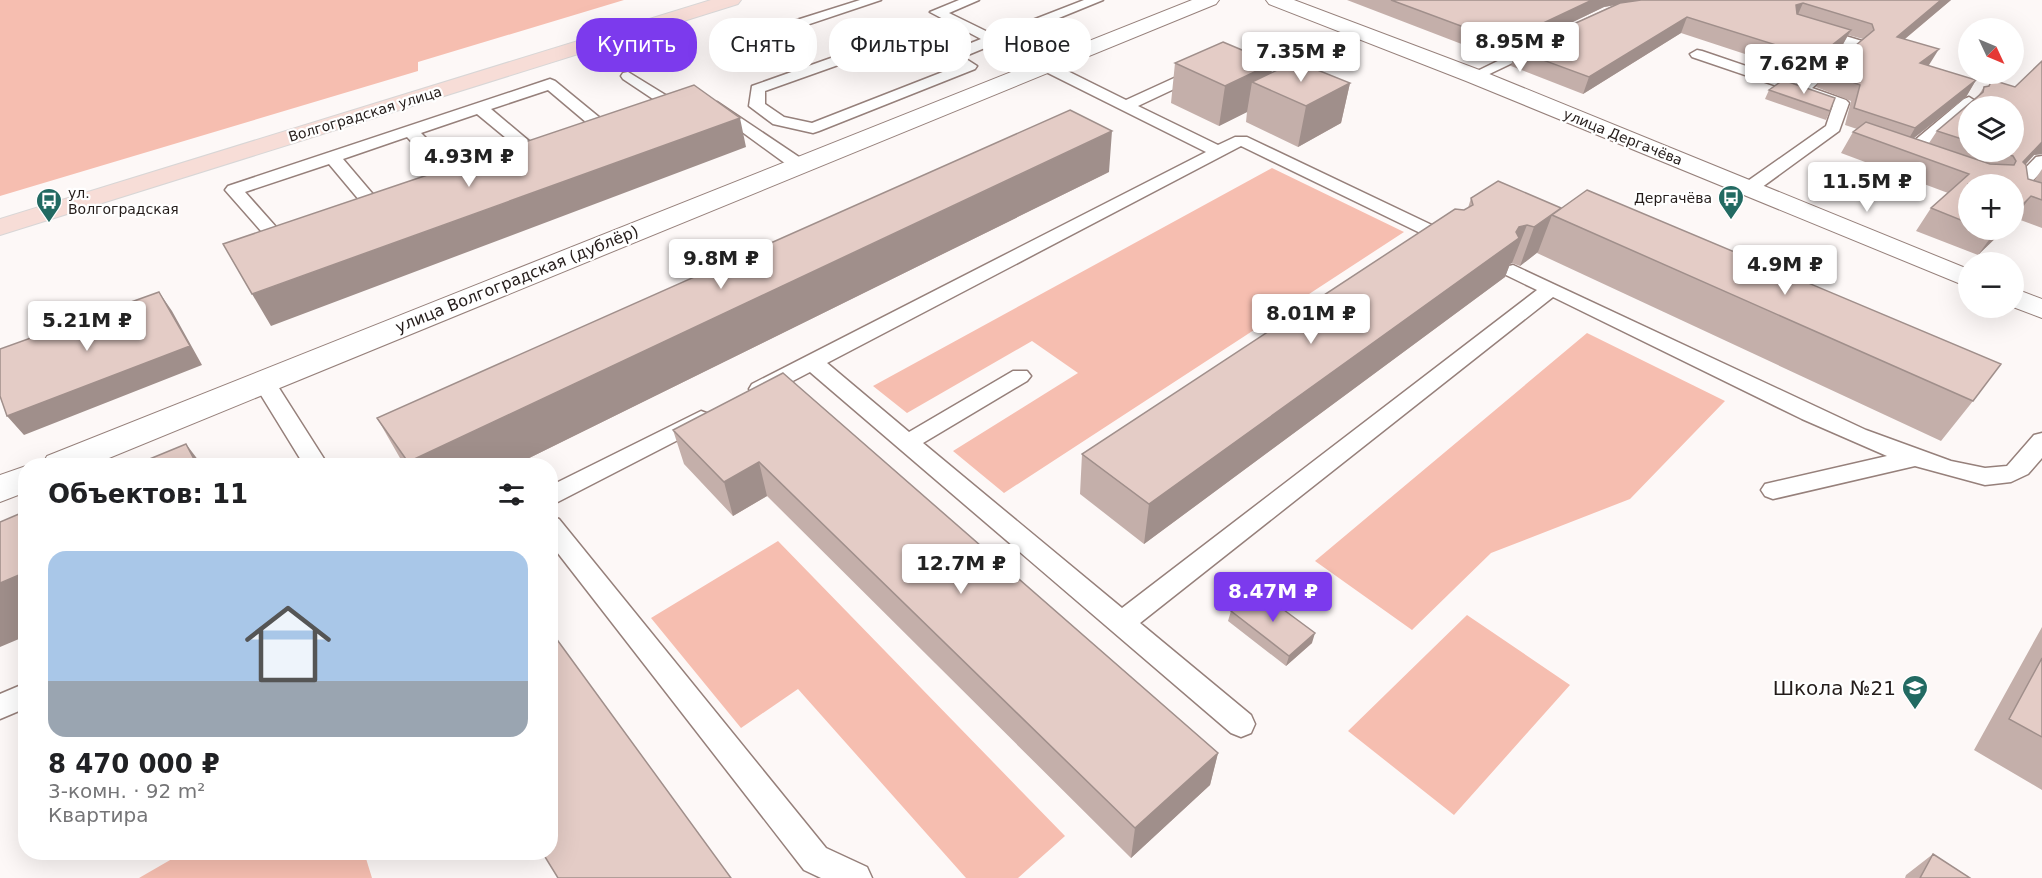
<!DOCTYPE html>
<html lang="ru">
<head>
<meta charset="utf-8">
<style>
  body { margin:0; font-family:"DejaVu Sans",sans-serif; background:#f2f2f2; color:#202124; height:100vh; display:flex; flex-direction:column; font-size:22px; white-space:nowrap }
  * { box-sizing:border-box; margin:0 }
  p { font-size:20px; color:#757577 }
  .icon { flex:none; width:33px; height:33px; fill:none; stroke:currentColor; stroke-width:2; stroke-linecap:round; stroke-linejoin:round }
  .map { position:relative; flex:1; overflow:hidden }
  .side { position:absolute; left:18px; top:458px; width:540px; height:402px; display:flex; flex-direction:column; background:#fff; border-radius:24px; box-shadow:0 6px 24px #0002 }
  .side>* { flex:none }
  .top-card { position:absolute; left:576px; top:18px; width:570px; height:54px; display:flex; gap:12px }
  .needle { width:39px; rotate:134deg }
  .tools { position:absolute; left:1958px; top:18px; display:grid; gap:12px }
  .tools a { display:grid; place-items:center; width:66px; height:66px; border-radius:50%; background:#fff; box-shadow:0 6px 24px #0002; font-size:30px }
  .price { position:absolute; translate:-50% -51px; padding:0 14px; border-radius:6px; background:#fff; color:#222; font-size:20px; line-height:39px; filter:drop-shadow(0 2px 3px #0008) }
  .price::after { content:''; position:absolute; left:50%; top:36px; width:18px; height:14px; margin-left:-9px; background:inherit; clip-path:polygon(0 0,100% 0,50% 100%) }
  .price.current { background:#7c3aed; color:#fff }
  ul { padding:0; list-style:none }
  li { display:grid; align-content:center; gap:12px; height:318px; padding:0 30px }
  li span { display:grid; place-items:center; height:186px; border-radius:18px; color:#555 }
  li>.icon { margin-inline-start:auto }
  span .icon { width:108px; height:108px; fill:#fffc; stroke-width:1 }
  li b { font-size:26px }
  h2 { display:flex; justify-content:space-between; align-items:center; height:72px; padding:0 30px; font-size:26px }
  .tag { padding:0 21px; border-radius:24px; background:#fff; box-shadow:0 6px 24px #0002; font-size:21px; line-height:54px }
  .tag.current { background:#7c3aed; color:#fff }
  .map>svg:first-child { display:block }
  .green { fill:#f6beb0 }
  .lines { fill:none; stroke-linecap:round; stroke-linejoin:round }
  .service-casing { stroke:#96807b; stroke-width:3 }
  .minor-casing { stroke:#96807b; stroke-width:2 }
  .tertiary-casing { stroke:#96807b; stroke-width:2 }
  .primary-casing { stroke:#d8d6d6; stroke-width:2 }
  .service { fill:#fff; fill-rule:evenodd }
  .minor { fill:#fff; fill-rule:evenodd }
  .tertiary { fill:#fff; fill-rule:evenodd }
  .primary { fill:#f7ddd7; fill-rule:evenodd }
  .wall { fill:#c4afaa; fill-rule:evenodd }
  .shaded-wall { fill:#a08f8b }
  .building { fill:#e4ccc6; stroke:#a08f8b; stroke-width:1.5 }
  .labels { text-anchor:middle; dominant-baseline:central; stroke-width:4.5; stroke-linejoin:round; paint-order:stroke }
  .far-street-label { font-size:14px; fill:#241c1a; stroke:#fff }
  .far-poi-label { font-size:14px; fill:#241c1a; stroke:#fff; text-anchor:start }
  .street-label { font-size:16px; fill:#241c1a; stroke:#fff }
  .near-poi-label { font-size:20px; fill:#241c1a; stroke:#fff; text-anchor:end }
</style>
</head>
<body>
<div class="map">
<svg width="2042" height="878" viewBox="0 0 2042 878">
  <rect width="100%" height="100%" fill="#fdf8f7"/>
  <path class="green" d="M0,0H624L418,62V71L0,196Z
    M1272,168L1404,232L1004,493L953,451L1078,373L1032,341L907,413L873,386Z
    M1587,333L1725,401L1630,499L1491,553L1412,630L1315,561Z
    M778,541L1065,836L1018,878H966L798,689L741,728L651,618Z
    M1467,615L1570,685L1454,815L1348,731Z
    M184,852H364L372,878H139Z"/>
  <g class="lines">
    <defs>
      <path id="service" d="M860,0H881L756,42L751,43L744,39L746,36Z
        M959,0H979L949,13L994,35L1084,0H1103L1005,40L1126,100L1196,68H1206L1208,71L1206,74L1138,106L1218,145L1235,137H1247L1457,237L1460,241L1451,246L1445,245L1241,146L827,363L909,432L1013,371H1027L1031,376L1027,381L923,443L1122,608L1537,290L1506,275L1504,271L1506,267L1513,265L1866,430L1951,461L1985,468L2007,466L2034,435L2042,433V458L2028,474L2011,482L1985,485L1915,466L1773,499L1765,496L1761,490L1765,484L1887,456L1802,419L1553,297L1140,623L1251,715L1255,724L1251,733L1241,737L1231,733L810,372L768,394H752L749,389L752,384L1206,152L992,45L963,57L977,66L975,69L819,131L813,133L773,124L749,106L752,86L831,58L847,46L902,27L951,51L981,39L930,12ZM901,36L958,66L812,123L784,117L765,104V91L841,64L857,52Z
        M1816,27L1862,41L1864,44L1812,88L1846,100L1849,103L1839,131L1754,193H1742L1739,189L1742,185L1826,126L1833,105L1692,57L1690,54L1697,50L1702,51L1799,84L1847,45L1811,34L1809,31Z
        M1543,39L1550,43L1548,46L1479,79H1469L1467,76Z
        M628,72L672,99L675,102L672,105H662L623,79L621,76L623,73Z
        M550,79L555,81L605,122L607,125L605,128H593L548,90L491,109L535,146L537,149L535,152H523L477,114L421,133L459,171L461,175L459,179H447L407,137L343,159L377,199L380,203L377,207H365L329,164L245,192L277,228L295,223L304,228L301,232L274,240L268,239L225,190L228,186Z
        M1969,97L1977,102L1974,105L1968,106V111L1914,157H1902L1900,154L1902,151L1964,99Z
        M717,102L805,161L807,165L805,169H793L712,110L709,107Z
        M2042,156V171L2019,195L2013,196V184H2010L2036,157Z
        M264,375L272,377L328,465H304L253,382L256,377Z
        M701,411L709,414L712,419L709,424L550,506V486Z
        M550,516L559,519L826,848L867,867L872,878H821L804,870L550,543Z
        M26,683V708L0,719V694Z"/>
      <path id="minor" d="M1192,0H1219L1216,4L92,465H42L47,456Z
        M26,466V492L0,502V475Z"/>
      <path id="tertiary" d="M1266,0H1294L1482,71L1968,269V287L1466,81L1269,4Z
        M2013,288L2042,299V318L2013,307Z"/>
      <path id="primary" d="M711,0H741L738,4L0,235V219Z"/>
    </defs>
    <use href="#service" class="service-casing"/>
    <use href="#minor" class="minor-casing"/>
    <use href="#tertiary" class="tertiary-casing"/>
    <use href="#primary" class="primary-casing"/>
    <use href="#service" class="service"/>
    <use href="#minor" class="minor"/>
    <use href="#tertiary" class="tertiary"/>
    <use href="#primary" class="primary"/>
  </g>
  <path class="wall" d="M1347,0H1951L1905,39L1928,66L1976,80L1966,97L1914,138L1929,143L1937,131L1978,96L1984,87L1988,86L1992,80L2015,87L2042,61V154L2034,155L2026,164L2028,179L2034,181L2042,169V228L2015,218L2013,220V184H1968V230H2004L1978,255L1916,231L1931,208L1948,193L1841,153L1853,132L1857,129L1845,125L1851,101L1816,87L1825,71L1863,39L1848,35L1842,46L1799,81L1793,79L1797,71L1681,33L1583,94L1511,66L1516,50L1614,5L1604,7L1494,60L1471,51L1472,48ZM1968,106L2013,152H1968Z
    M1175,63H1273L1271,73L1350,83L1341,123L1298,147L1246,122L1247,112L1219,126L1171,103Z
    M1769,90L1830,111L1826,120L1765,99Z
    M1109,172L515,465H404L377,418Z
    M1498,181L1973,401L1941,441L1537,253L1538,252L1520,266L1512,263L1510,264L1505,277L1144,544L1080,494L1082,454L1468,208L1471,198Z
    M783,373L1218,753L1210,785L1131,858L767,496L733,516L684,464L673,430Z
    M1231,611L1312,643L1286,666L1228,621Z
    M2042,627V790L1974,750Z
    M1933,854L1970,878H1905L1906,875Z"/>
  <path class="shaded-wall" d="M1592,0H1646L1604,7L1494,60L1499,44Z
    M1941,0H1951L1888,53L1897,37Z
    M1803,3L1796,19V5Z
    M1687,17L1681,33L1583,94L1589,77Z
    M1851,30L1842,46L1799,81L1807,65Z
    M1939,49L1929,65L1910,80L1920,63Z
    M1273,63L1269,89L1252,82L1247,112L1219,126L1225,86Z
    M1976,80L1966,97L1905,145L1915,128Z
    M1350,83L1341,123L1298,147L1306,106Z
    M740,118L746,147L271,326L252,294Z
    M1112,131L1109,172L515,465H410L408,462Z
    M2042,142V154L2034,155L2008,184L2023,162Z
    M2031,196L2015,218L2013,220V214Z
    M1561,208L1552,215L1538,252L1520,266L1534,227Z
    M1527,225L1512,263L1510,264L1505,277L1144,544L1149,504L1516,232L1519,227Z
    M1998,230H2004L1978,255L1994,233Z
    M159,292L172,311L202,365L24,435L7,416Z
    M186,444L202,465H197Z
    M759,462L767,496L733,516L724,482Z
    M26,572V636L0,647V583Z
    M1315,633L1312,643L1286,666L1289,656Z
    M1218,753L1210,785L1131,858L1135,828Z"/>
  <path class="building" d="M1391,0H1592L1499,44L1475,35L1480,33Z
    M1641,0H1941L1897,37L1939,49L1920,63L1976,80L1915,128L1854,108L1860,85L1825,71L1874,30L1872,24L1803,3L1796,5L1797,14L1851,30L1807,65L1801,63L1811,56L1687,17L1589,77L1516,50L1620,3Z
    M1223,42L1273,63L1225,86L1175,63Z
    M2042,61V142L2023,162L2026,165L2028,179L2042,183V200L2031,196L2013,214V184H1968V223L1931,208L1969,174L1853,132L1866,122L1990,164L2014,165L2016,161L2013,156L1998,152H2013V106H1968V141L1937,131L1983,92L1984,87L1989,86L1992,80L2015,87Z
    M1300,63L1350,83L1306,106L1252,82L1290,64Z
    M1783,80L1835,98L1830,111L1769,90Z
    M694,85L740,118L252,294L223,244Z
    M1070,110L1112,131L408,462L377,418Z
    M1498,181L1561,208L1534,227L1527,225L1519,227L1516,232L1519,238L1149,504L1082,454L1455,209L1464,210L1473,205L1471,198Z
    M1587,190L2001,364L1973,401L1552,215Z
    M1986,230H1998L1994,233Z
    M159,292L190,346L7,416L0,396V349Z
    M783,373L1218,753L1135,828L759,462L724,482L673,430Z
    M186,444L197,465H135Z
    M26,511V572L0,583V522Z
    M1257,590L1315,633L1289,656L1231,611Z
    M550,630L731,878H558L542,852H550Z
    M2042,658V737L2009,719Z
    M1933,854L1970,878H1920Z"/>
  <defs>
    <symbol id="bus-pin" viewBox="-11 -11 22 30"><path d="M0 17L-7.5 6A9.5 9.5 0 1 1 7.5 6Z" fill="#226a62" stroke="#fff"/><path d="M-5-6H5V4H4V6H2V4H-2V6H-4V4H-5ZM-3.5-4V0h7V-4ZM-3.5 1.2v1.5H-2V1.2ZM2 1.2v1.5H3.5V1.2Z" fill="#fff"/></symbol>
    <symbol id="school-pin" viewBox="-11 -11 22 30"><path d="M0 17L-7.5 6A9.5 9.5 0 1 1 7.5 6Z" fill="#226a62" stroke="#fff"/><path d="M0-5L7-2L0 1L-7-2ZM-4 1L0 2.5L4 1V4Q0 6-4 4Z" fill="#fff"/></symbol>
  </defs>
  <g fill-rule="evenodd">
    <use href="#bus-pin" x="1716" y="183" width="30" height="40"/>
    <use href="#bus-pin" x="34" y="186" width="30" height="40"/>
    <use href="#school-pin" x="1900" y="673" width="30" height="40"/>
  </g>
  <g class="labels">
    <g class="far-street-label">
      <text transform="translate(365 114) rotate(-17)">Волгоградская улица</text>
      <text transform="translate(1623 137) rotate(22)">улица Дергачёва</text>
    </g>
    <g class="far-poi-label">
      <text x="68" y="193">ул.<tspan x="68" dy="16">Волгоградская</tspan></text>
      <text x="1712" y="198" text-anchor="end">Дергачёва</text>
    </g>
    <g class="street-label">
      <text transform="translate(517 279) rotate(-22)">улица Волгоградская (дублёр)</text>
    </g>
    <g class="near-poi-label">
      <text x="1896" y="688">Школа №21</text>
    </g>
  </g>
</svg>
<div class="tools">
<a><svg class="needle" viewBox="-14 -14 28 28"><path d="M0-13l5 13h-10z" fill="#e53935"/><path d="M0 13l5-13h-10z" fill="#757577"/></svg></a>
<a><svg class="icon" aria-label="layers" viewBox="0 0 24 24"><path d="M12 4l9 5-9 5-9-5zM3 14l9 5 9-5"/></svg></a>
<a>+</a>
<a>−</a>
</div>
<b class="price" style="left:1520px;top:73px">8.95M ₽</b>
<b class="price" style="left:1301px;top:83px">7.35M ₽</b>
<b class="price" style="left:1804px;top:95px">7.62M ₽</b>
<b class="price" style="left:469px;top:188px">4.93M ₽</b>
<b class="price" style="left:1867px;top:213px">11.5M ₽</b>
<b class="price" style="left:721px;top:290px">9.8M ₽</b>
<b class="price" style="left:1785px;top:296px">4.9M ₽</b>
<b class="price" style="left:1311px;top:345px">8.01M ₽</b>
<b class="price" style="left:87px;top:352px">5.21M ₽</b>
<b class="price" style="left:961px;top:595px">12.7M ₽</b>
<b class="price current" style="left:1273px;top:623px">8.47M ₽</b>
<div class="top-card">
<a class="tag current">Купить</a>
<a class="tag">Снять</a>
<a class="tag">Фильтры</a>
<a class="tag">Новое</a>
</div>
<section class="side">
<h2>Объектов: 11<svg class="icon" aria-label="filters" viewBox="0 0 24 24"><path d="M4 7h16M4 17h16"/><circle cx="9" cy="7" r="2"/><circle cx="15" cy="17" r="2"/></svg></h2>
<ul>
<li><span style="background:linear-gradient(#a9c7e8 70%,#9aa5b1 0)"><svg class="icon" aria-label="home" viewBox="0 0 24 24"><path d="M3 11l9-7 9 7M6 9v11h12V9"/></svg></span><div><b>8 470 000 ₽</b><p>3-комн. · 92 m²</p><p>Квартира</p></div></li>
</ul>
</section>
</div>
</body>
</html>
